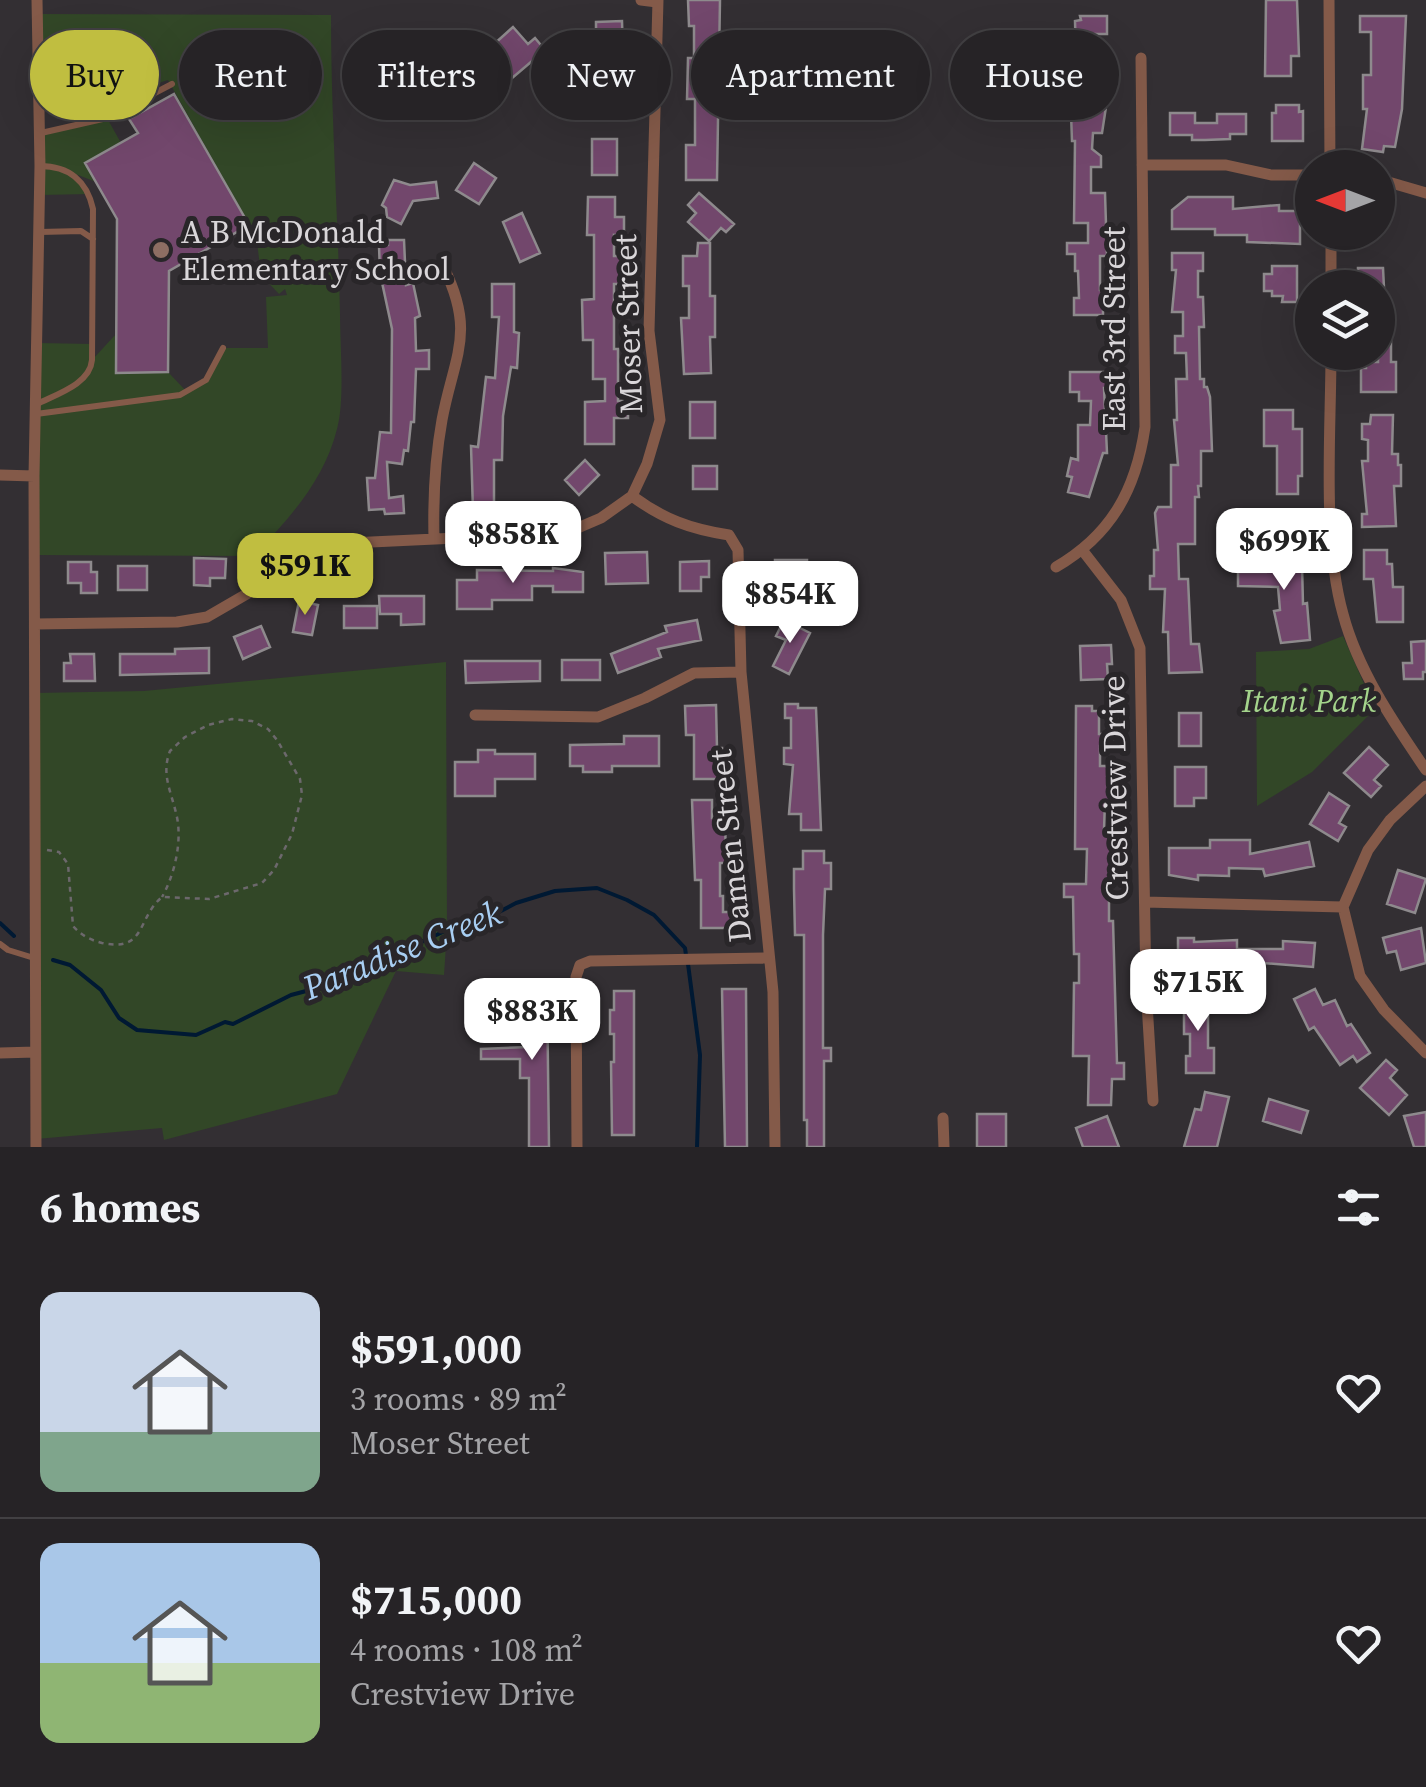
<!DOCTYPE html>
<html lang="en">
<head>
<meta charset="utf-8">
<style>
  body { margin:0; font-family:"Source Serif 4",serif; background:#2e2b2e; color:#f1f3f6; height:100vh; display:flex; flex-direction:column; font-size:38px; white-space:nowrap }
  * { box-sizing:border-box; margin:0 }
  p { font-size:32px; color:#a4a4a7 }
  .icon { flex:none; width:55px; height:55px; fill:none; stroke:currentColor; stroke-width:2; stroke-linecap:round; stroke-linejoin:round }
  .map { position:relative; height:1147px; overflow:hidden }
  .details { display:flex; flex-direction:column; background:#262326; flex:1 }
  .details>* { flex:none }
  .top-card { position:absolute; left:30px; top:30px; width:1368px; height:90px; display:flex; gap:20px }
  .needle { width:65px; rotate:270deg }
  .buttons { position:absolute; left:1295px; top:150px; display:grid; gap:20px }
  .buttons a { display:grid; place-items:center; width:100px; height:100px; border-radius:50%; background:#262326; box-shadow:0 10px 40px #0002,0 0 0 2px #424043; font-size:50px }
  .price { position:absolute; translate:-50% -85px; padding:0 22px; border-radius:20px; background:#fff; color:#222; font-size:32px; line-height:65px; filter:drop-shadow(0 2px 5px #0008) }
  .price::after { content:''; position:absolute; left:50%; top:60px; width:30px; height:22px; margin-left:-15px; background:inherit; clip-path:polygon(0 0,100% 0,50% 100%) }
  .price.on { background:#c0be40; color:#111 }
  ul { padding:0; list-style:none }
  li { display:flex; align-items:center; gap:30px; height:250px; padding:0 40px }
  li+li { border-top:2px solid #424043 }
  li span { display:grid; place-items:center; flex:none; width:280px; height:200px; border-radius:20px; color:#555 }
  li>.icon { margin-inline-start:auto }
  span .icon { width:120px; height:120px; fill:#fffc; stroke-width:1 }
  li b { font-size:42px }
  h2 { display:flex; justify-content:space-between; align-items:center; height:120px; padding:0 40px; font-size:42px }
  .pill { padding:0 35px; border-radius:45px; background:#262326; box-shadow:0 10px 40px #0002,0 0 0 2px #424043; font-size:35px; line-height:90px }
  .pill.on { background:#c0be40; color:#111 }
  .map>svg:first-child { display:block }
  .green { fill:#324727 }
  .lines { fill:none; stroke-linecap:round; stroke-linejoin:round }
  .stream { stroke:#001933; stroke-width:4 }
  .building { fill:#72476c; stroke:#8e8a8d; stroke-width:2.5 }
  .path { stroke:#6c686c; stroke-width:2.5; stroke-dasharray:5 5; stroke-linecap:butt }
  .service { stroke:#845a49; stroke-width:6 }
  .minor { stroke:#845a49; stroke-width:11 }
  .education-dot { fill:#8d6e63; stroke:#292629; stroke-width:4 }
  .labels { text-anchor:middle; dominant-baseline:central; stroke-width:10; stroke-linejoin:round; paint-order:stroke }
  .poi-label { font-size:32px; fill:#d9d6d9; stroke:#292629; text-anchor:start }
  .street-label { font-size:32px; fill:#d9d6d9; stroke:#292629 }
  .park-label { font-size:32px; font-style:italic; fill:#a4d48c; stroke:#292629 }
  .water-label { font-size:35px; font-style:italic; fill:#a8cef2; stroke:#292629 }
</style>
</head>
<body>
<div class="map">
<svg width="1426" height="1147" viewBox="0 0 1426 1147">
  <rect width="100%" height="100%" fill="#332f33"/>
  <path class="green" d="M37,14L331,15C331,115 338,214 340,314C340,345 345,401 337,429C324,481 289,519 253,556L35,555L37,343L92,344L93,359L116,334V373L168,372L187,392L206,380L223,348H268L266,297L287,295L285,289L279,294L261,275L255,225H249L168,80L146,87L138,73L113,87L39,112Z
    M107,118L121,143L96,182L73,173L90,194L40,195V133Z
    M1343,636L1375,709L1312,772L1257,806L1256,652L1309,649Z
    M446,662L447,930L444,975L396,971L337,1094L164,1140L162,1128L36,1139L35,693L144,691Z"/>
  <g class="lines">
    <path class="stream" d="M0,923L14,936
      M53,960L70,965L101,990L119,1018L137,1030L196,1035L225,1022L233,1024L291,995L329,985L447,930L474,925L516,903L555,891L597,888L627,900L654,915L685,948L686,955
      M688,964L700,1055L697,1147"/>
  </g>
  <path class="building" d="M688,0H720L717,180H686V145H695V99H687L688,58H694V26H689Z
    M1266,0H1297L1299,56H1291V76H1265Z
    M1080,16H1107V34H1095L1096,57H1105L1106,73H1094L1095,107H1106L1102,133H1093L1092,149L1101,156V167H1091V193H1105L1107,256H1100V290H1106L1107,307H1103V315H1074V298H1079L1078,271H1075V254H1067V243H1088V223H1074L1075,141H1072L1069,57H1076L1075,21L1081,20Z
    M1360,16H1406L1402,109L1395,147L1384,146L1383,152L1362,149L1367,109H1363V75H1371V32H1360Z
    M622,21L623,53H616L617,88H626V117H595L591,31H596V22Z
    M513,27L528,44L535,38L545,50L511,79L495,60L500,56L492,46Z
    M138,73L146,87L121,101L113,87Z
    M174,94L249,225L169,271L168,372L116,373L117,219L85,163L138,133L129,119Z
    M1276,105H1299V112L1303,111V141H1272V113H1276Z
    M1170,113H1195V123H1217V114H1246V134H1230V139L1205,140H1192V135H1170Z
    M592,139H617V175H592Z
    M474,163L496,178L479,204L456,190Z
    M394,180L410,185L436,182L438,198L413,201L401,224L387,217L386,208L382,205Z
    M699,193L734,224L726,232L721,228L709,241L688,222L696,213L688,205Z
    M588,197H615V217H624V236L614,235V256H622V284H614V349H618V401H628V418H614V444H585V402L605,401V379H593V340H583L582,300L594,299V235H587Z
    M1188,197H1233V209L1279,205V211H1300V244L1247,242V235H1215V229H1172V210Z
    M522,213L540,253L520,262L503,222Z
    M388,240H404L406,285L413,283L420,316L415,318L416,351L429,350V369H416L414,422H411L408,451L404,450L402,464L387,462L389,498L403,496L404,513L385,514L384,509L369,510L367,478H375L380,432L391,433L392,329L380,273L379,246L388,245Z
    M698,243H710V296H715V337H710L711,373L684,374L681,318H689V286H683V256H697Z
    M1172,253H1203V271H1198V297H1203L1204,327H1199L1200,379H1204V387H1207L1210,397L1212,451H1201V486H1198L1199,497H1195V544H1178L1179,579H1188L1191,644H1199L1202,672L1169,673L1168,632H1163L1165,589H1150V576H1154V550H1158L1155,513L1158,507H1171V465H1178L1174,420H1177L1176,379H1187L1186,353H1175V336H1183V312H1172L1176,270H1172Z
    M1272,266H1297V302H1282L1283,296H1272V291H1264V274H1272Z
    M1358,268H1383L1384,288H1358Z
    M492,284H514V332L519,333L517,368L511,367L503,416L502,460H494V511H473L471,446L478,447L486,377L495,378L499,317H492Z
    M1378,320H1391V362H1396V392H1361V368H1366V362H1378Z
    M1070,372H1109V388H1104L1107,453H1103L1089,497L1068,492L1072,477L1067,476L1071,458L1078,460V425H1090L1091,401H1079V392H1070Z
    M690,402H715V438H690Z
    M1264,410H1293V429H1302V476H1298V494H1277V446H1264Z
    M1371,415H1393L1392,454H1398V465H1401V486H1394L1396,526L1362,527V514H1367L1362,461H1368V440L1362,439V424H1370Z
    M585,460L599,475L579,495L565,480Z
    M693,466H717V489H693Z
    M1297,549V564H1302L1303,604L1307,603L1310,640L1281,643L1274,611L1280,610L1278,587L1238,586V572H1266L1270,550Z
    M1364,550H1387V564H1392L1393,587H1403V622H1377L1373,579H1364Z
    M647,552L648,583L606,584L605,553Z
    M194,558L226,559L225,578H210V586L194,585Z
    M775,560H807V585H781V577H775Z
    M709,561V577H701V591H680V562Z
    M68,562H91V572H97V593H81V583H68Z
    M118,566H147V590H118Z
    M553,568L583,572V592H553V586H532V600H492V609H457V580H477V570L553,571Z
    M379,596H424V624L401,625V614H380Z
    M299,601L318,605L312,635L293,632Z
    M344,606H377V628H344Z
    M697,620L701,640L658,649L661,657L618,673L611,654L667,632L665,626Z
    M784,620L810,633L789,674L773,666L786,640L776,636Z
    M261,626L270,647L243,659L234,637Z
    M1426,641V672H1423V679H1404L1403,663H1412L1411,642Z
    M1111,645L1112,664H1107L1108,679L1081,680L1080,646Z
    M209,648V673L120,675V654H175V649Z
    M70,654H94L95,681H64V663H71Z
    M562,660H600V680H562Z
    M465,661H540V681L466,683Z
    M785,704H798V708H816L821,830H801V814H789L793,765L784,764V748H791V718H785Z
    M716,705L717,748H722V779H694V735H686L685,706Z
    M1076,706H1092V711H1099V734H1113L1112,746H1100V766H1111L1112,800L1105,801L1104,830H1113L1114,886H1109V921H1113L1117,1063H1124V1079H1112L1111,1105H1088L1089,1056H1073L1074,983H1079V954H1074L1073,897H1064V884H1086L1087,849H1075Z
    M1179,713H1201V746H1179Z
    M624,736H659V766H612V772H583V766H570V745L624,744Z
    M1369,747L1388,765L1374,780L1381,786L1371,797L1344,773Z
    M478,750H495V754H535V779H495V796H455V762H478Z
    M1175,767H1206V798H1194V806H1175Z
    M1329,793L1349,806L1339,823L1346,827L1338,841L1310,824Z
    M692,800H712V818H725L726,863H720V896H723V912H734V928H701V880H695Z
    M1210,840H1250V854L1309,842L1314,866L1265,876L1263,869L1229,868V876L1198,875V880L1169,875V848H1210Z
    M803,851H824V863H831V889H825L823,935V1048H831V1061H824V1147H807V1120H804V935H795L794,889V869H803Z
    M1398,870L1426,879L1415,913L1387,904Z
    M1421,928L1426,963L1401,970L1396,951L1387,953L1383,938Z
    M1178,938H1194V942L1237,940V949H1283V941L1315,943L1313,967L1250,962V980H1232V973H1221V966H1178Z
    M528,989H547L549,1147H529V1078H520V1059H481V1049L528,1047V1019H515V1001H528Z
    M722,989H746L747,1147H725Z
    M1315,989L1323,1005L1335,1000L1347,1026L1351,1024L1370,1053L1357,1062L1353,1056L1340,1065L1314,1027L1309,1030L1294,999Z
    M614,991H634V1135H612L611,1062H614V1034H610V1010H614Z
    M1184,993H1208V1048H1214V1073H1186V1056H1190V1034H1184Z
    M1386,1060L1397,1070L1390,1078L1407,1095L1389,1115L1360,1088Z
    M1205,1092L1229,1097L1217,1147H1184L1195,1109L1201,1110Z
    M1269,1099L1308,1111L1301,1133L1263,1121Z
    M1426,1112V1147H1414L1404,1116Z
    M977,1114H1006V1147H977Z
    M1107,1116L1119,1147H1083L1076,1128Z"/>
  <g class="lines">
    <path class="path" d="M47,850L59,852L68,864L73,926C81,935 90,940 102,943C147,952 136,919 162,897L209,899L262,883L274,870L292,834L302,795L300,779L277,740L268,729L252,721L232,719L208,725L185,737L170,751C161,774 171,791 176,813C183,839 175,874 162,897"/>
    <path class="service" d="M41,133L107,118L172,84
      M40,232L81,231L93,239
      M37,404C57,394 90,384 92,360L93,209C87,181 69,166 40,166
      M36,414L180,395L206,380L223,348
      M0,944L8,950L34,958"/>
    <path class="minor" d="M641,0L657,2
      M1329,0L1330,168
      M1142,165H1226L1271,175H1312
      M1378,179L1426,193
      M1331,232V288
      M1331,352C1331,431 1322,540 1343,614C1358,671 1394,723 1426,770
      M0,475L34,476
      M632,496C663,519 690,529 729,535L738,550L741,672L773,992L775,1147
      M434,538C433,498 435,459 442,420C454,356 476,333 444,268
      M1083,551L1121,600L1140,648L1146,987L1153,1101
      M1056,567C1111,535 1136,490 1145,427L1141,58
      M35,624L177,622L207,617L304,561L350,543L566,533L601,518L632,496L647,464L660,420L649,331L658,0
      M475,715L598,717L645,698L694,673L741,672
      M1426,786L1390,820L1368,850L1343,907L1360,976L1384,1010L1426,1053
      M1145,902L1343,907
      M0,1053L35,1052
      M943,1118L944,1147
      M36,1147L34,476L40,166L37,0
      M577,1147L576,977L580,965L590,961L769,958"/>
  </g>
  <circle class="education-dot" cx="161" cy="250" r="10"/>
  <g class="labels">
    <g class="poi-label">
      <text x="181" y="232">A B McDonald<tspan x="181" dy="37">Elementary School</tspan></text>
    </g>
    <g class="street-label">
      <text transform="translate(628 324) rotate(-92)">Moser Street</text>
      <text transform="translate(1114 329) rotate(-90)">East 3rd Street</text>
      <text transform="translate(1115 788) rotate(-91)">Crestview Drive</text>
      <text transform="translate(730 846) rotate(-96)">Damen Street</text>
    </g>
    <g class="park-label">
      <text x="1309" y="701">Itani Park</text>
    </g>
    <g class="water-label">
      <text transform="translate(402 950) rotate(-22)">Paradise Creek</text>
    </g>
  </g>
</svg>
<div class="buttons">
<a><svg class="needle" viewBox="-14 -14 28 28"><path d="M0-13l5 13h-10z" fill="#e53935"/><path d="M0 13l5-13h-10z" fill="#a4a4a7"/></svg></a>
<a><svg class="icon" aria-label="layers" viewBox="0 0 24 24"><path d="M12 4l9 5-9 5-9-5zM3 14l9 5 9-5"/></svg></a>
</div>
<b class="price" style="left:513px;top:586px">$858K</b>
<b class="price" style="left:1284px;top:593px">$699K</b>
<b class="price on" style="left:305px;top:618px">$591K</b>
<b class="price" style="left:790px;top:646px">$854K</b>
<b class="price" style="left:1198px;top:1034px">$715K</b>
<b class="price" style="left:532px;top:1063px">$883K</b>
<div class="top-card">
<a class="pill on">Buy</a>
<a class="pill">Rent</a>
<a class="pill">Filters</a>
<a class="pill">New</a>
<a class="pill">Apartment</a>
<a class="pill">House</a>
</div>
</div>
<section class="details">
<h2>6 homes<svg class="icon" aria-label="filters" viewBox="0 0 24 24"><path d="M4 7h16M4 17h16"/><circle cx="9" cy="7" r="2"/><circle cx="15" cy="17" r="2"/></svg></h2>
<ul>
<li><span style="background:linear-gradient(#c9d6e8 70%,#7fa58c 0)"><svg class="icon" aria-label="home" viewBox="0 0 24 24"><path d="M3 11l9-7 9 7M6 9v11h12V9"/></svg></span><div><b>$591,000</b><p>3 rooms · 89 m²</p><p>Moser Street</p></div><svg class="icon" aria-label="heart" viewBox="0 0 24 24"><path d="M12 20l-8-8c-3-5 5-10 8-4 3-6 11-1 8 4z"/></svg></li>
<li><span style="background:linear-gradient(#a9c7e8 60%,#8fb573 0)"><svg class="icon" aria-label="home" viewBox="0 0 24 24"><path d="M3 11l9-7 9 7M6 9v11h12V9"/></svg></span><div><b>$715,000</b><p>4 rooms · 108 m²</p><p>Crestview Drive</p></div><svg class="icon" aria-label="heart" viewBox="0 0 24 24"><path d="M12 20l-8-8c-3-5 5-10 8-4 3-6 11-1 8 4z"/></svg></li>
</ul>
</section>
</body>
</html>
